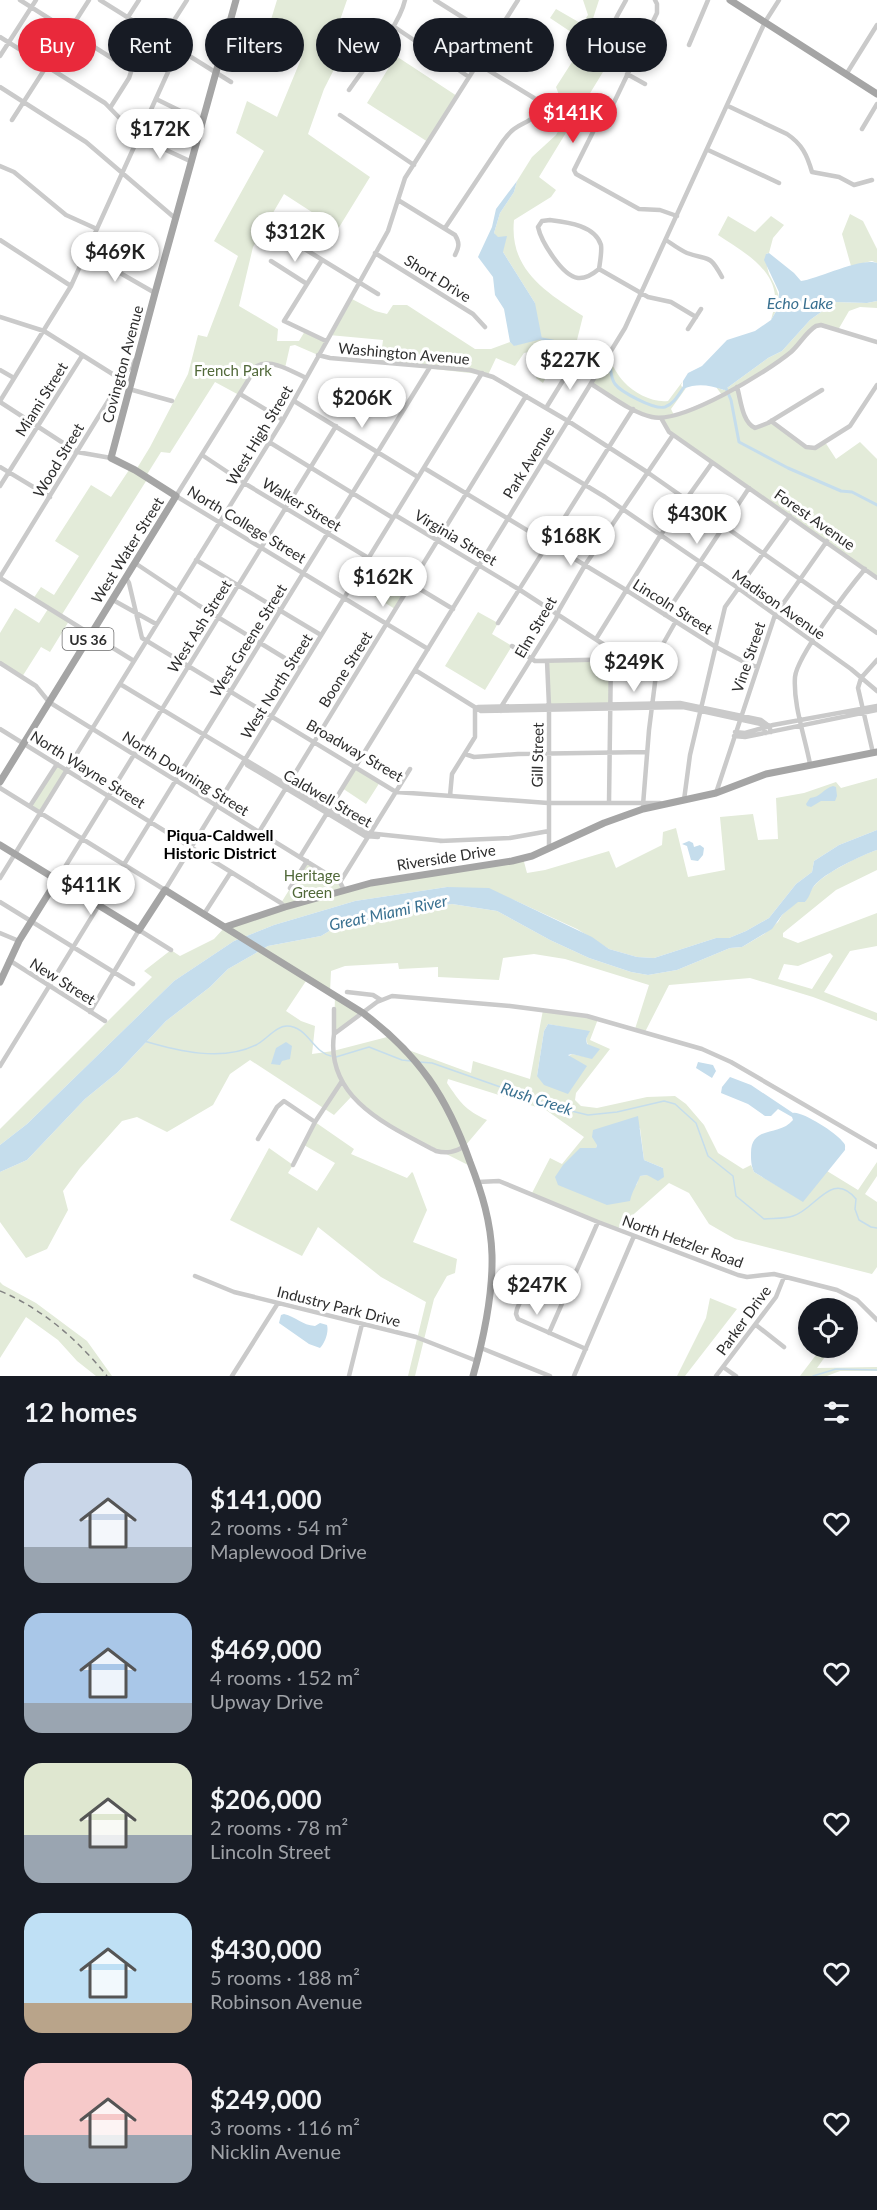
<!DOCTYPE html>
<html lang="en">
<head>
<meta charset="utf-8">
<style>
  body { margin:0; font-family:Lato,sans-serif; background:#20242c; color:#f1f3f6; height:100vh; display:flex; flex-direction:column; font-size:22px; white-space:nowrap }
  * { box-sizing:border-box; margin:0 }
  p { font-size:20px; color:#9ea1a6 }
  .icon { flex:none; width:33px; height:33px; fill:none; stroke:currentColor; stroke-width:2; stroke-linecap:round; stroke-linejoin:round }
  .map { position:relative; height:1376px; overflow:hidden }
  .side { display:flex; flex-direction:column; background:#171b24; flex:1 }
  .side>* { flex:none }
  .hud { position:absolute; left:18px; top:18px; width:842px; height:54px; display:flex; gap:12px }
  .tools { position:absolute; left:798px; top:1298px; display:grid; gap:12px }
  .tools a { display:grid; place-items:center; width:60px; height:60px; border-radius:50%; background:#171b24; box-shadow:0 3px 9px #0003; font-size:30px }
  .price { position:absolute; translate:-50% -51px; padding:0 14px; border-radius:21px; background:#fff; color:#222; font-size:20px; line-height:39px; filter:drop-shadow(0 2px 3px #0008) }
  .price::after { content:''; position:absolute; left:50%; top:36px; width:18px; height:14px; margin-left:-9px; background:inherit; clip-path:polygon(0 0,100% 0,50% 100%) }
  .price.on { background:#e9293b; color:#fff }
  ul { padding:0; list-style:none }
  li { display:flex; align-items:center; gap:18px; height:150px; padding:0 24px }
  li span { display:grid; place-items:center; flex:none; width:168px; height:120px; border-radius:18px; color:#555 }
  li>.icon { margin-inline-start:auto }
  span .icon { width:72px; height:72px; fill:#fffc; stroke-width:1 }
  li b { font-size:26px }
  h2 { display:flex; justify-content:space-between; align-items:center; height:72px; padding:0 24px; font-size:26px }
  .pill { padding:0 21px; border-radius:27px; background:#171b24; box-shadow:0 3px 9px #0003; font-size:21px; line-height:54px }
  .pill.on { background:#e9293b; color:#fff }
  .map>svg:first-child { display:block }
  .green { fill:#e3ebd9; fill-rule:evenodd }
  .water { fill:#c5ddec }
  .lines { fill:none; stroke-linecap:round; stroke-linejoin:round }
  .stream { stroke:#c5ddec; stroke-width:1.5 }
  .canal { stroke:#c5ddec; stroke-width:3 }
  .minor { stroke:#cacaca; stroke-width:4.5 }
  .major { stroke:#a5a5a5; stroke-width:7 }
  .rail { stroke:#828282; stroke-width:1.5; stroke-dasharray:6 4.5; stroke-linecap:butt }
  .labels { text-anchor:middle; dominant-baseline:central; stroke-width:6; stroke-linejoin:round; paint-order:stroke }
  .shield { fill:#fff; stroke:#6c6c6c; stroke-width:1.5 }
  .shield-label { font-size:14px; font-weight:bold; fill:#2d2d2d }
  .street-label { font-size:15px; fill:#2d2d2d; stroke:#fff }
  .park-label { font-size:15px; fill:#516939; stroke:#fff }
  .water-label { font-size:16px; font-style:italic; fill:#397090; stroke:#fff }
  .neighbourhood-label { font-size:16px; font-weight:bold; fill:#000; stroke:#fff }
</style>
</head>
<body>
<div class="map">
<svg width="877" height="1376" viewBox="0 0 877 1376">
  <rect width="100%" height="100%" fill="#fff"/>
  <path class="green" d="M277,0H347L339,23L353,32L324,89L308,134L370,177L338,229L284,194L253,247L239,306L278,329L277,341H299L305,331L326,341L318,355L295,345L290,346L285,368L260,364L239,395L215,382L170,453L161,452L146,476L148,478L61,616L69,621L50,652L41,647L22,677L0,663V633L15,608L39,623L48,609L33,599L41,587L54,595L79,556L55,541L91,485L111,497L131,467L136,470L150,447L188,374L198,335L207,337L238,256L214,241L264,151L236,133L247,101L277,117L301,59L266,36Z
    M583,0H599L588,34L593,54L606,67L539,177L556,190L551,197L514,220C509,270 546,292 583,316L577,340L609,355L607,358C614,366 617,375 624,382C634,393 653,403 668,401L683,381L681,385L683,389L686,388L671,409L674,415L722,395L716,387L723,390L727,388L768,358L782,351L810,320L835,302L867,303L877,301V308L860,307L849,311L838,330L816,326L790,353L737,387L746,419L752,427L771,421L811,449L825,442L836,459L860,442L877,459V578L669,432L661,418L645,415L591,384L595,377L575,361L577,357L560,349C552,360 550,371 543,383L536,378L550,356L539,350L524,353L515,366L496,358L488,375L380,363L383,340L329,335L350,298L375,311L387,314L393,305H407L475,349H491L510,342L515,346L535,303L503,252L494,233L500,213L514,192L517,181L532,157L556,135L567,116L556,87L572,62L577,36L550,18L556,9L582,24L588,15Z
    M396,56L457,96L428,142L367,103Z
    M850,214L863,221L877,249V263L872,261L851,266L842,234Z
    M728,216L755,232L771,216L784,225L773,238L769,253L766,254C766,261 767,268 769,274C779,294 784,299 771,320C773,312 776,304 775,296C773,267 739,249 718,235Z
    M368,558L411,584L395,609L353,583Z
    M478,612L498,623L492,634L512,646L485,690L445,666Z
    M611,659V704L549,706L547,661Z
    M57,764L67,771L41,813L30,806Z
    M355,767L380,782L366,804L342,788Z
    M877,778V830L839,845L814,861L812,872L796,884L769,918L746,931L729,938H716L654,958L637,957L609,949L577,929L514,900L447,887L355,901L274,925L234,941L174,981L27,1124L0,1145V1129L152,977L144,971L171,950L180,956L214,939L225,927L284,907L281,903L307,861L340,882L344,890L523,858L527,873L545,870L609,851L616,868L662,845L663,832L676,828L688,877L725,870L720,817L753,814L758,840L778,839L776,798L804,793L836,782L841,788Z
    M877,850V870L836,890L783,933V937L798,943L877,913V946L850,951L824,992L877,1013V1021L813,997L750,978L669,985L645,1032L635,1029L649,985L565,959L534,954L503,958L499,980L438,977V967L399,969L398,963L345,966L331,971L330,992L308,978L286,1011L301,1021L315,1026L312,1054L333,1051L391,1036L403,1048L471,1073L473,1061L530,1079L543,1010L598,1019L590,1040L610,1049L576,1093L575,1100L581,1106L597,1108L647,1097L675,1096L686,1104L704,1125L718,1153L743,1169L751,1165L754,1172L803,1201L827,1171L858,1190L877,1162V1176L865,1194L877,1202V1267L872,1274L735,1239L709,1224L689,1193L669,1183L617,1229L531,1195L550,1158L562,1164L584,1137L546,1110L448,1079L447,1083C460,1102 465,1110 487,1120L465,1146L472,1167L377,1119L352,1096L334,1115L250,1060L230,1074L213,1105L167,1132L137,1117L122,1121L80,1168L63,1191L68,1210L47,1249L26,1258L0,1222V1172L27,1160L85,1099L118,1072L166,1021L210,987L228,969L268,946L321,936L336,927L401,912L452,904L497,911L550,940L589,958L631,972L648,975L677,970L730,948L742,947L764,934L778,922L782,915L798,901L805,902C808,896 811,889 815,885C825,873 861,855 877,850ZM830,953L833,956L812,989L778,979L784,964L798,966ZM548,1024L589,1032L586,1039L592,1058L572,1054L537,1076L544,1031ZM640,1128L644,1160L663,1168L647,1175L639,1176L637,1184L633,1188L580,1148H596L597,1145Z
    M335,996L363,1013L334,1034Z
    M315,1122L354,1149L351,1154L407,1178L412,1172L413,1173L427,1210L413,1242L457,1259L455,1273L447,1276L434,1299L415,1376H408L426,1302L381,1277L318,1227L302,1256L230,1220L269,1148L293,1165L288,1173L317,1191L335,1163L304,1145Z
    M0,1282L3,1285L36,1303L87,1341L112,1376H96L77,1361L58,1340L26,1317L0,1358Z
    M710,1298L737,1309L685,1376H677L706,1318Z
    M822,1347H832L817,1368L877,1367V1371H840L827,1376H800Z"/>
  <path class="water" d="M517,181L514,192L500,213L494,233L498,237L507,236L503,252L535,303L542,339L514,346L510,342L504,309L495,295L493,277L478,257L492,227L496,209Z
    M769,253L794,273L801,281C818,279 861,257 877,263V301L867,303L835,302L810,320L782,351L768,358L727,388L724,390C708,385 698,383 683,389V381L688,373L702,366L727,340L755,331L771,320L778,308L779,292L764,260L766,254Z
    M833,786L836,787L837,796L835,801H821L811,807L807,806L806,804L810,798C821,797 823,789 833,786Z
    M877,830V850C862,855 824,873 814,886C810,891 811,895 805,902H798L782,915L772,929L742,947L730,948L677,970L648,975L631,972L589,958L550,940L497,911L452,904L401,912L336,927L321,936L268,946L228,969L210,987L166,1021L118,1072L85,1099L27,1160L0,1172V1145L27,1124L174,981L234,941L274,925L355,901L447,887L489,888L592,937L609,949L637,957L654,958L716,938H729L746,931L769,918L796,884L812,872L814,861L839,845Z
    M689,841L693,843L694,847L700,845L704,848L703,855L698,861L691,860L687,846L682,844Z
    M548,1024L590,1031L586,1039L587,1044L600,1049L592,1059L572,1054L568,1055L587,1066L568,1094L544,1085L537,1076L544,1031Z
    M286,1042L292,1046L290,1059L282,1061L280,1065L271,1064L276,1048Z
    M698,1062L713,1065L716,1071L712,1078L696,1068Z
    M730,1077L751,1085L793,1113C802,1111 836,1133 842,1141C846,1145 845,1145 845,1150L803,1202L754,1172C751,1165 751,1160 751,1153C751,1125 779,1137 793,1120L792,1117L778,1109L771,1116H765L748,1104L721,1093L722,1087Z
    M638,1116L644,1160L663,1168L664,1177L658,1181L647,1175L640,1176C637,1185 632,1191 630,1201L607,1205L558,1185L555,1177L563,1165L580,1148H596L597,1145L592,1137L593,1130Z
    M284,1314C296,1317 302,1325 315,1326L320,1323L327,1325C329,1332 325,1343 320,1348L309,1344L279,1323L281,1315Z"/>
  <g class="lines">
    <path class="stream" d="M144,1041C178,1051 222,1062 256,1045C266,1040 276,1026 287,1026C307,1026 314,1053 331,1056
      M336,1057L369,1047L402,1060L411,1061
      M419,1062L432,1063L563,1109L588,1115L617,1112L664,1101L675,1104L696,1123L708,1156L733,1176L736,1196L764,1219C773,1218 784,1219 793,1216C815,1210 832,1169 856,1199L855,1209L859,1220L871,1227L877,1228
      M813,1376L836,1369L877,1370"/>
    <path class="canal" d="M542,339C566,343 590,351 610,366C611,371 611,379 615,384C621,392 654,410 665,407C674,404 679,394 684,387
      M725,386L731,400L739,442L788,468L841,491L852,492L877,505"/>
    <path class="minor" d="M20,0L129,69L131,72L129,78L110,108
      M100,0L231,82
      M435,0L494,37
      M626,0C619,14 600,38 617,51C622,55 629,57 634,60
      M655,0L657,4V13L607,117L594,130L574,170L576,174L639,209L660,210L677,216
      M128,17L139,0
      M393,26L469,77
      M0,37L105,103L138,137L192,162
      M162,39L187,0
      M689,45L708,0
      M0,56L36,0
      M847,73L877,25
      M627,74L645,84
      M0,87L86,142L176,219
      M349,90C365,66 399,27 405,0
      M156,99L203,122
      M728,106L787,134C802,144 807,155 812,172L839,177L854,185L872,180
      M340,115L414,165
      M12,120L89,0
      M862,129L877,104
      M708,150L779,183
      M0,166L14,172L66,215L97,229
      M398,200L455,235C460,243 459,247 455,255
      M550,220C566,222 595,225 601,245C602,252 600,262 599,269C593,274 586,279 578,278C562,276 541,241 538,227L542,221Z
      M445,228L503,141C506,137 510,132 514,129C525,121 536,121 540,106L534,98L478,64
      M0,240L71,286
      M666,240C672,244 680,250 687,253C709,261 709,253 722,277
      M303,248L378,294
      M375,253L473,314L485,327
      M87,254L155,293
      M322,260L284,321L326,341
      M271,261L307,284
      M599,269L648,297L671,302L696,317
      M0,317L44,331L130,385
      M688,329L701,309
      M318,355L330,358L470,370L493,377L568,421L647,472L877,633
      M0,370L14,378
      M306,378C293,372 271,358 257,366L176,496L428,649
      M591,384C610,395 630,412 652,417C682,424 767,372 791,352C800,344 806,332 816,326L821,325L877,342
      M737,387C741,400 742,422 755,428L768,423L822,390
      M129,389L172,401
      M240,394L283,420
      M0,401L71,286L178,50
      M294,401L418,477
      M0,402L77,452L111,458
      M546,408L575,361
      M661,418L669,432L877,578
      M771,421L806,447L815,448L850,426L877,385
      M269,442L393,518
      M202,455L244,483L453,609
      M544,460L605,497L738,588L851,669L877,691
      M0,467L50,497
      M424,468L626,590L716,647L746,663L757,667
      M0,486L82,356
      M395,515L520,590L626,659
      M196,560L321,635
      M135,563L198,605L301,668
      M0,577L121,380L135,360
      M0,578L134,661
      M126,578L129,583L142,638L396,792L548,803H660
      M113,600L156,624
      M665,615L749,488
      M498,623L633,409
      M596,639L660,536L712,463
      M512,646L535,661L674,658
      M609,648L611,654L609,803
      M547,661L549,706V849
      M0,663L36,686L49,702L340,882L344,890
      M415,670L481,711L683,707L761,724L766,733
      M120,684L367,833L443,841
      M478,707L680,703L761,720L769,726L771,732
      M501,711V707L556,619L559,610L585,565L673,435
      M0,729L281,903L285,907
      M735,732L745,733L773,725L877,706
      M734,736L745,737L877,710
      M873,753L858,688L861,678L877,660
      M465,754L474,757L518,754L647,752
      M245,760L247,765L365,836L378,837
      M810,764C805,737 793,705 795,677C797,656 849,588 865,569
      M0,788L165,890L482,373
      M716,793L775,615L827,541
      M450,796L452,774L475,737V707
      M684,800L690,755L725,607L790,516
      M643,805L649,730L659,651L676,621
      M30,806L57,764
      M259,832L526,396
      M440,841L510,838L549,831
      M300,857L625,328L765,22L779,0
      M0,878L283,420L388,231L405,178L518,0
      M57,880L336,426
      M340,882L410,769
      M290,888L307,861
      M0,902L133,984
      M204,914L231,872
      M0,933L19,941
      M9,960L105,1021
      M347,992L373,995L381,1000
      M90,1012L139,930L171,950
      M334,1034V1009
      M0,1066L430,367
      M258,1139L277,1107L284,1101L315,1122
      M465,1146C455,1152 447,1154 436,1151C389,1126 325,1099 334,1034L377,1002L392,996L510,1006L587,1016L702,1049L731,1062L877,1147
      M293,1165L315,1122L342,1081
      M478,1182L499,1181L598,1222L738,1275L747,1277L774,1274L837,1290L857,1300L877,1320
      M531,1268V1277L517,1309L516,1314L518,1319L586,1349
      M195,1276L234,1292L416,1337L477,1361
      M756,1325L784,1347
      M549,1333L598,1222
      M481,1348L550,1376
      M723,1367L736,1376
      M232,1376L278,1303
      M349,1376L362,1324
      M574,1376L634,1236
      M716,1376L776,1297L784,1277"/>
    <path class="major" d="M730,0L877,94
      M0,782L176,496L135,470L111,458L155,293L236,0
      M0,845L139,930L165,890L363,1013C419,1055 447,1097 470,1162C482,1193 491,1222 492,1255C493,1296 484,1337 473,1376
      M225,927L285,907L371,883L512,861L532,856L604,823L643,809L716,793L766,774L877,752
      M0,982L19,941L57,880"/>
    <path class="rail" d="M0,1291C43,1309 78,1340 107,1376"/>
  </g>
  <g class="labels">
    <rect class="shield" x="62.5" y="628" width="51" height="22" rx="4.5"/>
    <g class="shield-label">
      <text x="88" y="639">US 36</text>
    </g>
    <g class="street-label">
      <text transform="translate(438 278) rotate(32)">Short Drive</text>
      <text transform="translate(404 353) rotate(5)">Washington Avenue</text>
      <text transform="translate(122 364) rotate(-75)">Covington Avenue</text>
      <text transform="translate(41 399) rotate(-58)">Miami Street</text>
      <text transform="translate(259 435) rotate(-59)">West High Street</text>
      <text transform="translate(58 460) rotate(-59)">Wood Street</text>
      <text transform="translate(528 462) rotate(-58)">Park Avenue</text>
      <text transform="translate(302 504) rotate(31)">Walker Street</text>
      <text transform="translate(815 519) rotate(35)">Forest Avenue</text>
      <text transform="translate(247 524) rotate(31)">North College Street</text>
      <text transform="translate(456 537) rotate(31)">Virginia Street</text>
      <text transform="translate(127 550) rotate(-58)">West Water Street</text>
      <text transform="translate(779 604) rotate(35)">Madison Avenue</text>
      <text transform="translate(673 606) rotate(32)">Lincoln Street</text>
      <text transform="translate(199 626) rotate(-58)">West Ash Street</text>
      <text transform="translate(535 627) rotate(-60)">Elm Street</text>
      <text transform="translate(248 640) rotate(-58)">West Greene Street</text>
      <text transform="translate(748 657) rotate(-71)">Vine Street</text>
      <text transform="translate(345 669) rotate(-58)">Boone Street</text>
      <text transform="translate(276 686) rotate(-58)">West North Street</text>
      <text transform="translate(355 750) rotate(30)">Broadway Street</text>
      <text transform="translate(537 755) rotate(-89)">Gill Street</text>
      <text transform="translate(88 769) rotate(32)">North Wayne Street</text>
      <text transform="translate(186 773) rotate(32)">North Downing Street</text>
      <text transform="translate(328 798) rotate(30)">Caldwell Street</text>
      <text transform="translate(446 857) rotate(-9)">Riverside Drive</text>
      <text transform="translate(63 981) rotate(32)">New Street</text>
      <text transform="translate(683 1241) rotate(20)">North Hetzler Road</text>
      <text transform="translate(339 1306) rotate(14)">Industry Park Drive</text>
      <text transform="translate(743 1320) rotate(-54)">Parker Drive</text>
    </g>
    <g class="park-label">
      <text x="233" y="370">French Park</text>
      <text x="312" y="875">Heritage<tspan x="312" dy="17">Green</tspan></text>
    </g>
    <g class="water-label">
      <text x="800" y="302">Echo Lake</text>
      <text transform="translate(388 912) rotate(-12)">Great Miami River</text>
      <text transform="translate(537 1098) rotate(18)">Rush Creek</text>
    </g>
    <g class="neighbourhood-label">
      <text x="220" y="834">Piqua-Caldwell<tspan x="220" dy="18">Historic District</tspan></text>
    </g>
  </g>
</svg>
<div class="tools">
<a><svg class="icon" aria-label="locate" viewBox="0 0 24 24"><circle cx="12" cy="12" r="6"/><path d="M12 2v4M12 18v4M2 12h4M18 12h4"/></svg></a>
</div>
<b class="price on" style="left:573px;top:144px">$141K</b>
<b class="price" style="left:160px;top:160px">$172K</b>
<b class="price" style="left:295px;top:263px">$312K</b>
<b class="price" style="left:115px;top:283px">$469K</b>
<b class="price" style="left:570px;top:391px">$227K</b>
<b class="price" style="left:362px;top:429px">$206K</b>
<b class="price" style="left:697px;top:545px">$430K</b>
<b class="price" style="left:571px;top:567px">$168K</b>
<b class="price" style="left:383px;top:608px">$162K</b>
<b class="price" style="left:634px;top:693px">$249K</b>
<b class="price" style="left:91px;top:916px">$411K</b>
<b class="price" style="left:537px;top:1316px">$247K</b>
<div class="hud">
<a class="pill on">Buy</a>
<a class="pill">Rent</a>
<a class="pill">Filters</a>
<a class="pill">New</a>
<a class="pill">Apartment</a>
<a class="pill">House</a>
</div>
</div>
<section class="side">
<h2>12 homes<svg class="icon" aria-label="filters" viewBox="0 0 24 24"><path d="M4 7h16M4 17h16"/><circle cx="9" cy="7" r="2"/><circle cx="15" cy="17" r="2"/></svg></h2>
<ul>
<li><span style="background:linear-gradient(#c9d6e8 70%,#9aa5b1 0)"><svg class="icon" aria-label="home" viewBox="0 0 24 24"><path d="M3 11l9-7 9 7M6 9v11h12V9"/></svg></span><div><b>$141,000</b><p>2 rooms · 54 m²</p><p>Maplewood Drive</p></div><svg class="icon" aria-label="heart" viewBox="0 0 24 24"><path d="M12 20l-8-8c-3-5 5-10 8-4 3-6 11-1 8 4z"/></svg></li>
<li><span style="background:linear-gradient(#a9c7e8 75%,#9aa5b1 0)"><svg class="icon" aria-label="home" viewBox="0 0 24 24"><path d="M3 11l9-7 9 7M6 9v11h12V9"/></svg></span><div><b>$469,000</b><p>4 rooms · 152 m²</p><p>Upway Drive</p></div><svg class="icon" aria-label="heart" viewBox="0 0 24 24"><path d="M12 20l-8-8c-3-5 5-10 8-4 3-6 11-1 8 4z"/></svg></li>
<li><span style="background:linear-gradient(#dfe7d0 60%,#9aa5b1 0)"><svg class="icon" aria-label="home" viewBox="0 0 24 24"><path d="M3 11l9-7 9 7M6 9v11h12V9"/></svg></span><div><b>$206,000</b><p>2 rooms · 78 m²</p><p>Lincoln Street</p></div><svg class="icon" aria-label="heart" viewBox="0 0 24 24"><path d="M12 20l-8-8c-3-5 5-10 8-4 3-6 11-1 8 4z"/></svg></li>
<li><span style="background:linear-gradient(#bfe0f5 75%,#b9a48a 0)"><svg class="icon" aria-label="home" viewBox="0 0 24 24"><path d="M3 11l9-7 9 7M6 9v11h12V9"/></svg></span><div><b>$430,000</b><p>5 rooms · 188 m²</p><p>Robinson Avenue</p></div><svg class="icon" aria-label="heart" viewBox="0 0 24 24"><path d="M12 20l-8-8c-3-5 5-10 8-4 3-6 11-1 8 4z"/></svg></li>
<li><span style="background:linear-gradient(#f6c9c9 60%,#9aa5b1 0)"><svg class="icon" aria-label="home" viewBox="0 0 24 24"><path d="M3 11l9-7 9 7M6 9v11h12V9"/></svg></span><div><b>$249,000</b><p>3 rooms · 116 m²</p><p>Nicklin Avenue</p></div><svg class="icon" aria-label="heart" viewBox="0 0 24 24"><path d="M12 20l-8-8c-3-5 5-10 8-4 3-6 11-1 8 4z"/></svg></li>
</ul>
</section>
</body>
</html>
